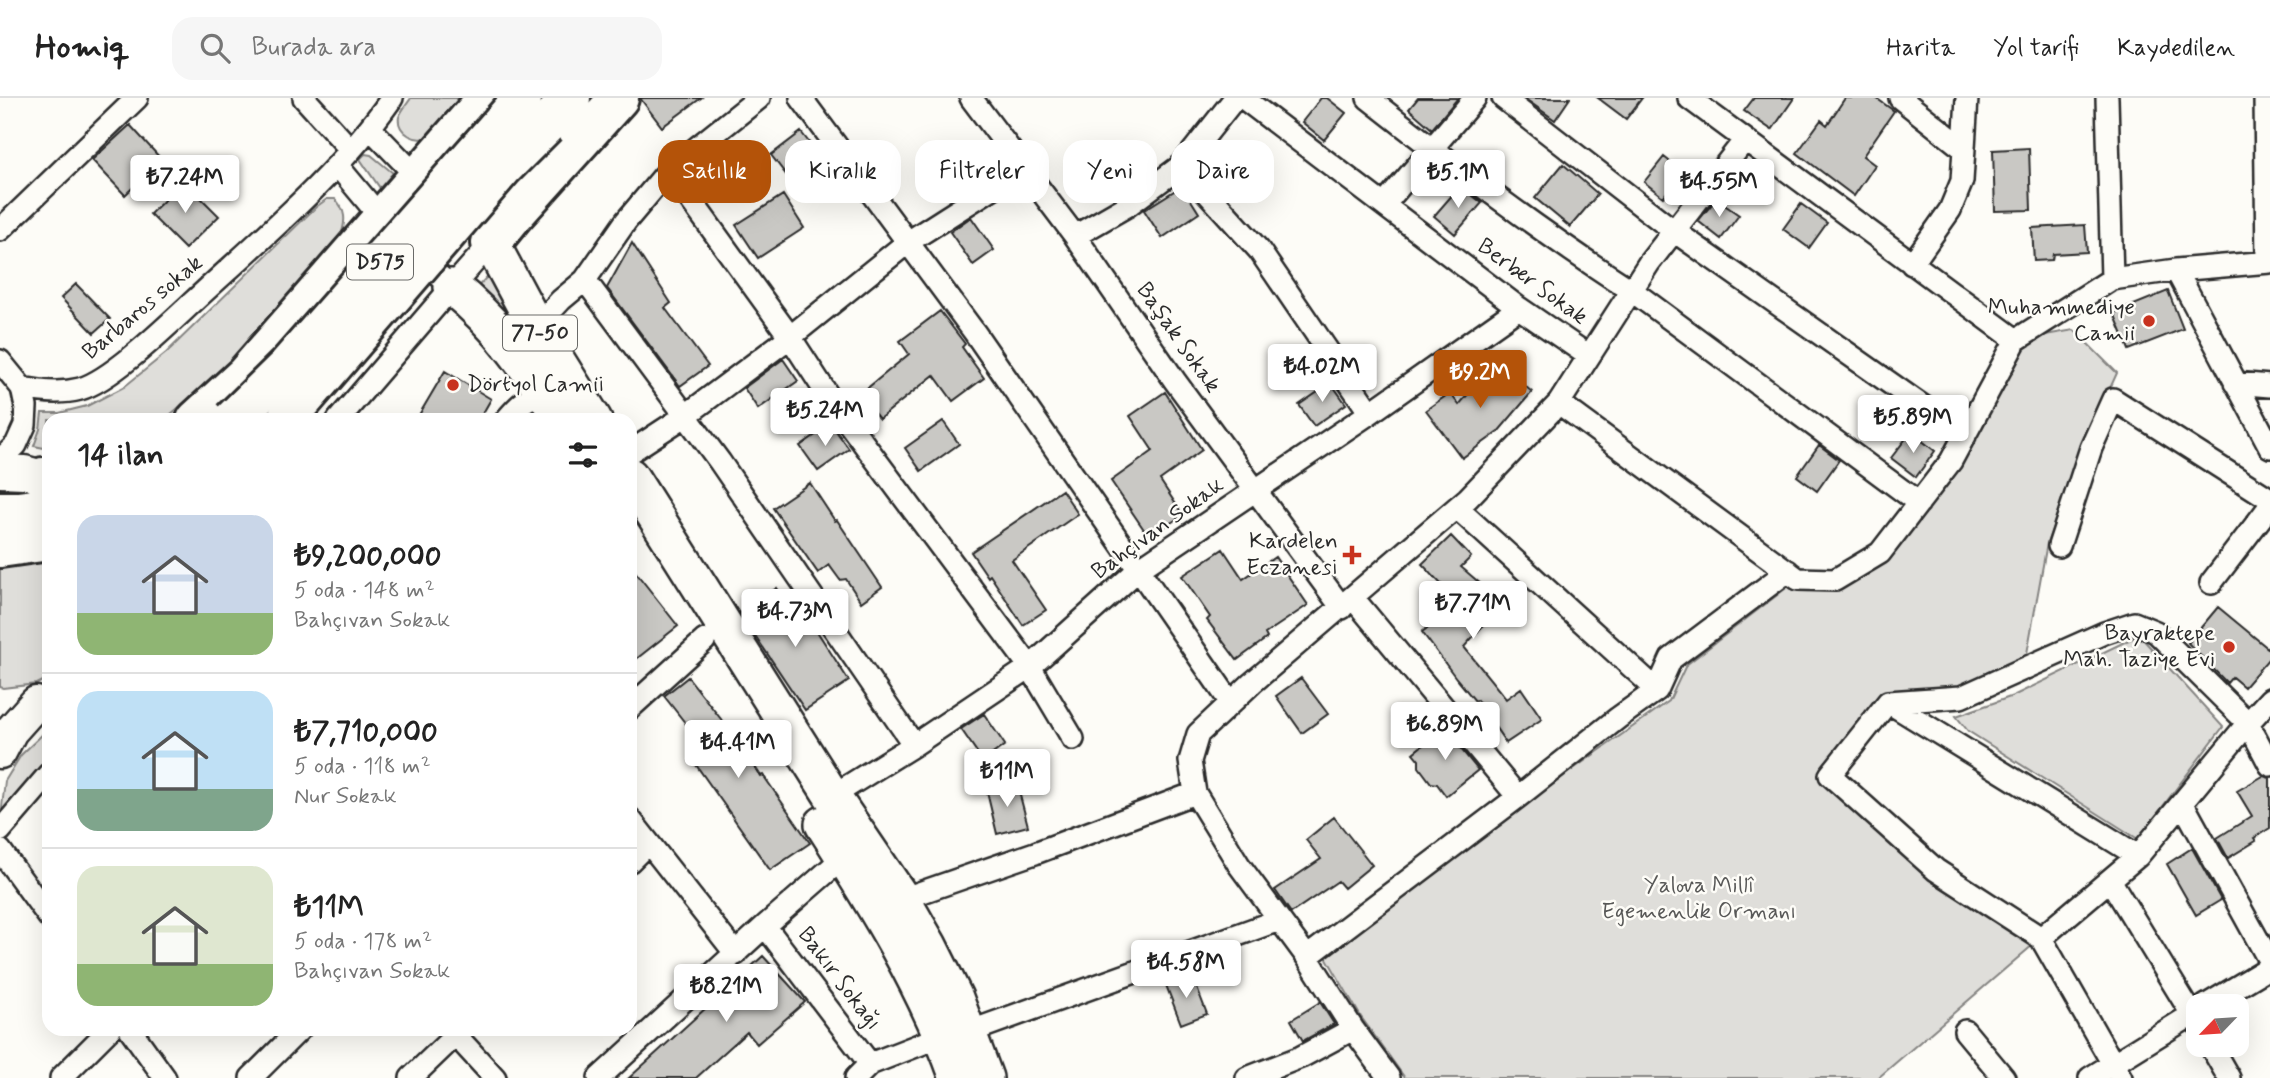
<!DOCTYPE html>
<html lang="tr">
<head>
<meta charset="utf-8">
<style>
  body { margin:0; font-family:Mynerve,sans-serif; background:#f6f6f6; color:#222; height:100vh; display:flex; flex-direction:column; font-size:26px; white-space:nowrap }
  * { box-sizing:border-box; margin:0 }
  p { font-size:23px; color:#767676 }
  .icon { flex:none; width:38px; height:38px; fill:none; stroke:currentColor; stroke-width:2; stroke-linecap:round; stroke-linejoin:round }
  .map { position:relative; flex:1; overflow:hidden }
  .details { position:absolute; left:42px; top:315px; width:595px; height:623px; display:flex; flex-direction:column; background:#fff; border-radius:21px; box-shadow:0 7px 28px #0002 }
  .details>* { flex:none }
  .guide { position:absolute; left:658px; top:42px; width:665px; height:63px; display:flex; gap:14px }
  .needle { width:46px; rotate:245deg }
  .controls { position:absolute; left:2186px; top:896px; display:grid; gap:14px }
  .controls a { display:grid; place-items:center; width:63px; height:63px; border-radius:14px; background:#fff; box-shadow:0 7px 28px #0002; font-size:35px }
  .price { position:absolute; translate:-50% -60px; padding:0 16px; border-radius:7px; background:#fff; color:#222; font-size:23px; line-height:46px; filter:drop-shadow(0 2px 4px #0008) }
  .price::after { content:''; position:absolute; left:50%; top:42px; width:21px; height:16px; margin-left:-10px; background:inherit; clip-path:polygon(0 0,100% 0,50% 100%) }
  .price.on { background:#b45309; color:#fff }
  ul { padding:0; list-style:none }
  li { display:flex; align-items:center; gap:21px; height:175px; padding:0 35px }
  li+li { border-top:2px solid #e0e0e0 }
  li span { display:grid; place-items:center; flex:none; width:196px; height:140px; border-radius:21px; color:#555 }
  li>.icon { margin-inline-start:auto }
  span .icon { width:84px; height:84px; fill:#fffc; stroke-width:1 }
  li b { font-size:30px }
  h2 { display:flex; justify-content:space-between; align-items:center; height:84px; padding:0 35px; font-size:30px }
  .chip { padding:0 24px; border-radius:21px; background:#fff; box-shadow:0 7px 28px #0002; font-size:24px; line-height:63px }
  .chip.on { background:#b45309; color:#fff }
  header { display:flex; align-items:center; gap:42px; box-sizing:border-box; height:98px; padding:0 35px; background:#fff; border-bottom:2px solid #e0e0e0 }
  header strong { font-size:33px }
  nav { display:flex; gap:38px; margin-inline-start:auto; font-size:24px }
  .search { width:490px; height:63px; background:#f6f6f6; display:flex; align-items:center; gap:18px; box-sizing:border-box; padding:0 24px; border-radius:21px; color:#767676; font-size:26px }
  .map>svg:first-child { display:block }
  .green { fill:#dfdeda; stroke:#858482; stroke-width:2 }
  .building { fill:#c9c8c4; stroke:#2b2b2b; stroke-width:2 }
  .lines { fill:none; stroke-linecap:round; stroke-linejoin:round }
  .street-casing { stroke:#2b2b2b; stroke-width:26 }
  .secondary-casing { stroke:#2b2b2b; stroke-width:37 }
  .primary-casing { stroke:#2b2b2b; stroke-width:40 }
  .highway-casing { stroke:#2b2b2b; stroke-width:44 }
  .street { stroke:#fdfcf7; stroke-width:21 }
  .secondary { stroke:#fdfcf7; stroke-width:32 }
  .primary { stroke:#fdfcf7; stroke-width:35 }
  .highway { stroke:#fdfcf7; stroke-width:38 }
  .highway-bridge-casing { stroke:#2b2b2b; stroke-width:44; stroke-linecap:butt }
  .highway-bridge { stroke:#fdfcf7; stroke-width:38 }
  .poi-dot { fill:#c8321e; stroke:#fdfcf7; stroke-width:2.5 }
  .labels { text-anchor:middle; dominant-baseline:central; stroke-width:5; stroke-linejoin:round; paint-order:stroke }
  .shield { fill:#fdfcf7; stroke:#6a6a68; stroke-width:2 }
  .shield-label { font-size:21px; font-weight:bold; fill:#2b2b2b }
  .street-label { font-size:23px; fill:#2b2b2b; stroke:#fdfcf7 }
  .poi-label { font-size:23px; fill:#2b2b2b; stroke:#fdfcf7; text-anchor:end }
  .park-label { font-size:23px; fill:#585857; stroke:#fdfcf7 }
</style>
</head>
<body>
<header>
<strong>Homiq</strong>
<div class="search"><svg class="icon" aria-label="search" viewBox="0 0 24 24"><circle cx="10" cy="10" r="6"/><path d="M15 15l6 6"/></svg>Burada ara</div>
<nav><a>Harita</a><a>Yol tarifi</a><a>Kaydedilen</a></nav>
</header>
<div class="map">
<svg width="2270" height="980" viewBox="0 0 2270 980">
  <rect width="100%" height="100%" fill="#fdfcf7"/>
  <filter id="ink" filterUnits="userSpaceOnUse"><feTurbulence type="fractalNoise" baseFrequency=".0143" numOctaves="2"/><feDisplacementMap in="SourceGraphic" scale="14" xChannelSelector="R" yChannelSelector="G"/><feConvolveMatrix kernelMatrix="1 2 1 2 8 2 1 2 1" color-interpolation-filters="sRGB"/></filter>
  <g filter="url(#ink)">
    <path class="green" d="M411,0H464C454,11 443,29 430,38C418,46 396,35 399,19C401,13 408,5 411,0Z
      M365,56L371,57L393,75L380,90L360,61Z
      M327,101H335C346,112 346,123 341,137L226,270L165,321L49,322V351L34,348L40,331L42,315H59L87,308L124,289L166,255L316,109Z
      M495,170L516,226L513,229L472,195Z
      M2074,232L2117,275L2077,363L2047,445L2024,572L1961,599L1888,604L1831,677L2041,840L1878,980H1405L1361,919L1325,857L1517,711L1669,603L1686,567L1798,481L1835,482L1962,367L1965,338L2016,242Z
      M16,390L49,400V580L37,586L3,590L0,589V391Z
      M2139,537L2223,629L2138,741L1968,633L1956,618L2013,598Z
      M49,630V666L1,717L5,683L21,657Z"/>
    <path class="building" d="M640,0H701L662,29Z
      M1321,0H1327L1346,15L1324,42L1302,24Z
      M1418,0H1458L1432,31L1409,11Z
      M1524,0H1570L1555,22Z
      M1598,0H1642L1626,21Z
      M1754,0H1794L1772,32L1744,13Z
      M1845,0H1876L1894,13L1863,58L1875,67L1854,98L1797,55L1821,22L1827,27Z
      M130,27L162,62L125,97L92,62Z
      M801,34L824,64L794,87L771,57Z
      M2029,50L2031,112L1995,113L1993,52Z
      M1664,59L1683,74L1663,99L1644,84Z
      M1563,66L1598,96L1570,129L1535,100Z
      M184,83L219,118L185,151L150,116Z
      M1182,88L1199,115L1162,140L1144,112Z
      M1460,88L1482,105L1455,136L1434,118Z
      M783,97L804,130L758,160L736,127Z
      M1716,101L1739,117L1721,141L1698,123Z
      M1801,106L1827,125L1809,150L1783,131Z
      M971,119L994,152L973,167L950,134Z
      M2085,127L2087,154L2053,156L2052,162L2034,163L2032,130Z
      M632,145L671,205L665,210L708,268L680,288L607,190Z
      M76,186L110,221L94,235L61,200Z
      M2168,193L2183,231L2129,252L2114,215Z
      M940,213L965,246L962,249L984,280L953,303L934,277L879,321L859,297L909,256L900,243Z
      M783,261L798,283L758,311L744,290Z
      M1496,263L1532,294L1498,334L1462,360L1426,312L1450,295L1459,307Z
      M445,273L491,301L479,322H416Z
      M1331,285L1346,306L1314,328L1299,307Z
      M1165,294L1202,352L1160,382L1183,417L1149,439L1111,383L1153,353L1130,318Z
      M943,323L959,346L921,373L905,350Z
      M831,326L849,351L818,373L800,348Z
      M1911,334L1935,353L1916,379L1891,360Z
      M1819,347L1839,362L1817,393L1797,378Z
      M810,385L835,423L837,422L882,489L861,504L846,481L840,482L829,467L818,475L773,410Z
      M1062,392L1078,416L1012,462L1046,512L1023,527L990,477L988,479L971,454Z
      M1451,438L1471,459L1461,469L1503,505L1464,549L1506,601L1521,590L1542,621L1506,645L1477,602L1475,603L1456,580L1422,534L1460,506L1422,466Z
      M1223,451L1243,481L1275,459L1308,507L1265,536L1267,540L1237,562L1207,522L1210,519L1182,478Z
      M630,467L678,528L630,566Z
      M777,490L796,518L804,513L849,583L805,612L740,515Z
      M2218,509L2270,552V559L2244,589L2232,579L2227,585L2188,545Z
      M688,579L735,639L761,678L763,677L810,745L770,772L694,664L708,654L664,598Z
      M1301,580L1328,616L1302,635L1276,598Z
      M984,616L1005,647L983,663L961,631Z
      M1444,630L1478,672L1446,698L1437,686L1431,685L1419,669V662L1413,655Z
      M2263,678L2270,680V730L2254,740L2256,743L2228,760L2217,740L2252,718L2237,693Z
      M1017,686L1028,728L997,736L987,694Z
      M1334,719L1372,767L1344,790L1338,783L1291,815L1275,792L1321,761L1306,742Z
      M2192,750L2221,802L2196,817L2167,766Z
      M763,858L805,904L757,946L747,934L696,980H629Z
      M1192,877L1207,916L1181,926L1166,887Z
      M1320,904L1334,926L1303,943L1291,922Z"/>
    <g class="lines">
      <defs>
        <path id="street" d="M304,0L351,52
          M801,0L975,235L1231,605
          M971,0L1075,138L1175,283L1342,510
          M1243,0L1519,210L1589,258
          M1368,0C1453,67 1540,134 1631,192L1919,405
          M1503,0L1674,133L1965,338
          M1689,0L2016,242
          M1900,0L1964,51
          M2107,0L2112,181
          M2265,0L2267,164
          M371,31L404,65L426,82
          M337,67L387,127
          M1182,67L1259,152L1370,315
          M669,72L790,239L829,299L1030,569L1073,641
          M1384,107L1475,0
          M0,132L137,0
          M1075,138L1127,108L1182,67L1235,0
          M417,158L452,189L491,145L485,138
          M1912,166L1950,112L1962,83L1967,0
          M2176,172L2270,349
          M585,182L720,364L914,647
          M536,229L561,202L585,182L626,123L669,72L759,0
          M0,263L22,290L26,309L25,327L16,347L0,362
          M2235,285L2270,288
          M22,290C41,294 61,296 80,291C112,282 168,227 194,203C263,139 338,77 392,0
          M1559,305L1798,481L1835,482L1880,455L1951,363L2016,242L2112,181L2176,172L2270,164
          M338,322L452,189
          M506,322C518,308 526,299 544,295
          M630,354L685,318L790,239L908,144L1024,70
          M1457,410L1657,592
          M2059,448L2091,350L2113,301L2270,401
          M2211,485L2270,408
          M1353,500L1518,699
          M1888,604L1830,677L1936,772L2041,840L2121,980
          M630,610L705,542
          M832,698L914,647L1030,569L1139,471L1370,315L1519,210
          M2183,706L2270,864
          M630,721L736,856
          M0,733L49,676
          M0,752L49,819
          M2138,758L1888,604L1961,599L2104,535L2134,525L2156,534L2248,625L2270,667
          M630,763L648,745
          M2110,782L2198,926
          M902,801L1035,755L1195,695
          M765,828L870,966
          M2041,840L2138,758L2248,625L2270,601
          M1307,859L1518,699L1618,620L1657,592L1671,561L1788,473
          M2205,908L2270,869
          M130,931L165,980
          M450,931L495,980
          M1965,933L2004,980
          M969,934L1279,822
          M2210,947L2229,980
          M61,980L110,931
          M251,980L300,931
          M411,980L462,931
          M599,980L765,828L844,759
          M856,980L870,966L934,941L945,944
          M1247,980L1301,959L1353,931
          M1389,980L1353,931L1307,859L1239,767L1195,695L1190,663L1198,636L1252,585L1468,400L1559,305L1649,165L1744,43
          M2090,980L2198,913"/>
        <path id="secondary" d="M0,373L24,374L49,381
          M0,654L11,633L36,605"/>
        <path id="primary" d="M491,145L536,229L594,322
          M452,189C501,229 528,269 562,322
          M630,378L832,698L902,801L929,848L955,900L985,980
          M823,726C875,807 926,889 958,980"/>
        <path id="highway" d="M546,27L571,0
          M491,145L513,118L619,0
          M196,322L245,277L487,0
          M43,379H49
          M0,413H18L49,409
          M0,450L49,443"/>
      </defs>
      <use href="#street" class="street-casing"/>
      <use href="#secondary" class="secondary-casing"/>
      <use href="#primary" class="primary-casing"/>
      <use href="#highway" class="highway-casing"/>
      <use href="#street" class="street"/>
      <use href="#secondary" class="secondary"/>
      <use href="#primary" class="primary"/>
      <use href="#highway" class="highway"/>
      <defs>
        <path id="highway-bridge" d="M232,322L287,268L522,1
          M286,322L503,70L546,27"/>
      </defs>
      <use href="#highway-bridge" class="highway-bridge-casing"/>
      <use href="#highway-bridge" class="highway-bridge"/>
    </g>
  </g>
  <g class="poi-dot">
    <circle cx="2149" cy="223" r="7"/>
    <circle cx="453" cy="287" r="7"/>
    <path d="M1348.5 446.5h7v7h7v7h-7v7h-7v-7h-7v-7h7z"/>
    <circle cx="2229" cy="549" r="7"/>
  </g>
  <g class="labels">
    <g class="shield">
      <rect x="347" y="146.5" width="66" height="35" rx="5"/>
      <rect x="503" y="217.5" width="74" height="35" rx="5"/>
    </g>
    <g class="shield-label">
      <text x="380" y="164">D575</text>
      <text x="540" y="235">77-50</text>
    </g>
    <g class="street-label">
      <text transform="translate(1532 184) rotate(36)">Berber Sokak</text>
      <text transform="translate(143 210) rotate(-40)">Barbaros sokak</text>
      <text transform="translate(1178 240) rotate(55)">Başak Sokak</text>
      <text transform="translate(1158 431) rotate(-36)">Bahçıvan Sokak</text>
      <text transform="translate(839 881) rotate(53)">Bakır Sokağı</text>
    </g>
    <g class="poi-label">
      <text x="2135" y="210">Muhammediye<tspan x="2135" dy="26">Camii</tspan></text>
      <text x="467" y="287" text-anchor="start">Dörtyol Camii</text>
      <text x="1338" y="444">Kardelen<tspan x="1338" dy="26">Eczanesi</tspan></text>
      <text x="2215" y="536">Bayraktepe<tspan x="2215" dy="26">Mah. Taziye Evi</tspan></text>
    </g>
    <g class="park-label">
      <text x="1699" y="788">Yalova Millî<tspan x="1699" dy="26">Egemenlik Ormanı</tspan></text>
    </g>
  </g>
</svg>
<div class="controls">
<a><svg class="needle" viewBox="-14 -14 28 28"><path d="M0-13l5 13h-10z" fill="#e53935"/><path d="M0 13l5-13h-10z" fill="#767676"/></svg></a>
</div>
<b class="price" style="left:1458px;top:112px">₺5.1M</b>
<b class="price" style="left:185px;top:117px">₺7.24M</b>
<b class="price" style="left:1719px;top:121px">₺4.55M</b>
<b class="price" style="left:1322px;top:306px">₺4.02M</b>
<b class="price on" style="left:1480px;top:312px">₺9.2M</b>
<b class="price" style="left:825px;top:350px">₺5.24M</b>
<b class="price" style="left:1913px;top:357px">₺5.89M</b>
<b class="price" style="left:1473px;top:543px">₺7.71M</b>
<b class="price" style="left:795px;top:551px">₺4.73M</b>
<b class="price" style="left:1445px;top:664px">₺6.89M</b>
<b class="price" style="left:738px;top:682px">₺4.41M</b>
<b class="price" style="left:1007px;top:711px">₺11M</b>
<b class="price" style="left:1186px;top:902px">₺4.58M</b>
<b class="price" style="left:726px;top:926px">₺8.21M</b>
<div class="guide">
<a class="chip on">Satılık</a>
<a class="chip">Kiralık</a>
<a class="chip">Filtreler</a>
<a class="chip">Yeni</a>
<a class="chip">Daire</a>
</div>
<section class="details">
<h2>14 ilan<svg class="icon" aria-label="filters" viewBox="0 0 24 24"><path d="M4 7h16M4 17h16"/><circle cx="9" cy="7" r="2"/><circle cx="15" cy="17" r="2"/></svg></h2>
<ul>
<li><span style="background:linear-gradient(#c9d6e8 70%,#8fb573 0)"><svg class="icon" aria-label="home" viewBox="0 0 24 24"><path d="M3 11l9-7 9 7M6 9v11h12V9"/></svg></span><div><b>₺9,200,000</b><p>5 oda · 148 m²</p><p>Bahçıvan Sokak</p></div></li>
<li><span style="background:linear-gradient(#bfe0f5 70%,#7fa58c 0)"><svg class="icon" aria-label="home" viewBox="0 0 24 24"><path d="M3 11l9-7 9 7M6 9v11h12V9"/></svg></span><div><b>₺7,710,000</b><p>5 oda · 118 m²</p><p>Nur Sokak</p></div></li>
<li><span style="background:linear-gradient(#dfe7d0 70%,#8fb573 0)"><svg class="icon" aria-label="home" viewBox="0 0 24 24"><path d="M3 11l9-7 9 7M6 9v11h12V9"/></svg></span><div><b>₺11M</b><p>5 oda · 178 m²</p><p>Bahçıvan Sokak</p></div></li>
</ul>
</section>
</div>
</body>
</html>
